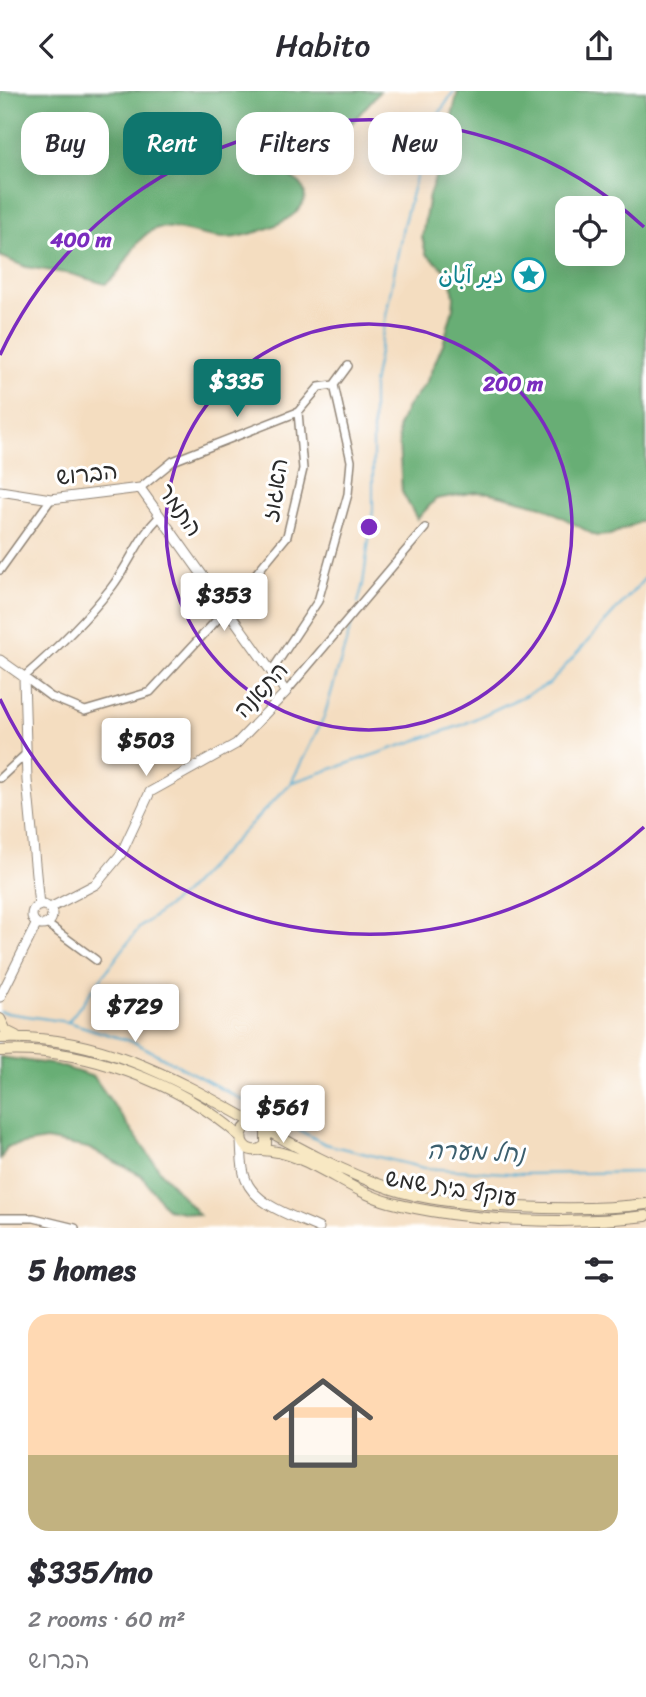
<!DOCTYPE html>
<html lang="en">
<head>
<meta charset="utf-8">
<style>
  body { margin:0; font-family:Sriracha,"Playpen Sans Arabic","Playpen Sans Hebrew",sans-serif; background:#f2f2f3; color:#2b2b33; height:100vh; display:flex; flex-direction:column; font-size:26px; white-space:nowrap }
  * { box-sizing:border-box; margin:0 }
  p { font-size:23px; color:#7c7c81 }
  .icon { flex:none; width:38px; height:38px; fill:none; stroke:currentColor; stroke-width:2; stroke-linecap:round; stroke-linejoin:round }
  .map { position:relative; height:1137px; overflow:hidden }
  .details { display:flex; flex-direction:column; background:#fff; flex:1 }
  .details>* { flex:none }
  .guide { position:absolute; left:21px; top:21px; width:606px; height:63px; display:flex; gap:14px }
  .tools { position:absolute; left:555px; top:105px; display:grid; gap:14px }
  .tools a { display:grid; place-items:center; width:70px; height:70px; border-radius:14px; background:#fff; box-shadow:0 4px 18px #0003; font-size:35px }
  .price { position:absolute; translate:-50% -60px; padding:0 16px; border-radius:7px; background:#fff; color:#222; font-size:23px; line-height:46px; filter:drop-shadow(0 2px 4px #0008) }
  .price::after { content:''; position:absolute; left:50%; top:42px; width:21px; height:16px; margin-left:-10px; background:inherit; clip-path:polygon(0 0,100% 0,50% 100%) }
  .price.current { background:#0f766e; color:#fff }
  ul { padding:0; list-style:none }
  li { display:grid; align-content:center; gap:14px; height:371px; padding:0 28px }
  li span { display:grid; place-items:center; height:217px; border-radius:21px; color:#555 }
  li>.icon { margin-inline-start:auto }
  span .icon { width:126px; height:126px; fill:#fffc; stroke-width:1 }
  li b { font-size:30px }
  h2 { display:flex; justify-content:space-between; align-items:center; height:84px; padding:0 28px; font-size:30px }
  .chip { padding:0 24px; border-radius:21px; background:#fff; box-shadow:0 4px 18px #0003; font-size:24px; line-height:63px }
  .chip.current { background:#0f766e; color:#fff }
  header { display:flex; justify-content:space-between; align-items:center; height:91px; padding:0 28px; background:#fff; font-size:32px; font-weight:600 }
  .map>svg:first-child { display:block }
  .forest { fill:#67ae74; stroke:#496c50; stroke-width:2; fill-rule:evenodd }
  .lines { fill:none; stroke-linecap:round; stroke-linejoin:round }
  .stream { stroke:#55add2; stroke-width:2 }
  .minor-casing { stroke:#908476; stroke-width:10 }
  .tertiary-casing { stroke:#908476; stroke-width:11 }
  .secondary-casing { stroke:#908476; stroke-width:12 }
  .minor { stroke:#fff; stroke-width:7 }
  .tertiary { stroke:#fff; stroke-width:9 }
  .secondary { stroke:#f8e8c3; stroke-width:10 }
  .ring { fill:none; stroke:#7b2cbf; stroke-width:3.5 }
  .labels { text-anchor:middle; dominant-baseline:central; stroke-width:6; stroke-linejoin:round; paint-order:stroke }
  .culture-label { font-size:23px; fill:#0d838f; stroke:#fff; text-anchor:end }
  .street-label { font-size:23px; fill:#2b2b2b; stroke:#fff }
  .water-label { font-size:24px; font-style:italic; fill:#3c5f6e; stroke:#fff }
  .centre { fill:#7b2cbf; stroke:#fff; stroke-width:3.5 }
  .ring-label { font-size:21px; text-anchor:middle; font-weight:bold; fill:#7b2cbf; stroke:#fff; stroke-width:6; stroke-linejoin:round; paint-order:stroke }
</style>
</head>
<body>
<header><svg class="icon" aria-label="back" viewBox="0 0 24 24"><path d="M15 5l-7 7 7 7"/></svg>Habito<svg class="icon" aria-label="share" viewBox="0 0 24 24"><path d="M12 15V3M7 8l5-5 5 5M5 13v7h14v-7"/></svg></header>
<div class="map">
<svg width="646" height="1137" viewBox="0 0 646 1137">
  <rect width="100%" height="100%" fill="#fff"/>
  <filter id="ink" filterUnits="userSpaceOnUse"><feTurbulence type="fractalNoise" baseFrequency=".0143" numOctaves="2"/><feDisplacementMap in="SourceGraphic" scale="14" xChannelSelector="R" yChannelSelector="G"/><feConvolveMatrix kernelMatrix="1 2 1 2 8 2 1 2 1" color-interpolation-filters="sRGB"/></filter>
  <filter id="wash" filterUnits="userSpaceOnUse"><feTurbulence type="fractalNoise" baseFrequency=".00686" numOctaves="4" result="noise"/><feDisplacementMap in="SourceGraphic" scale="28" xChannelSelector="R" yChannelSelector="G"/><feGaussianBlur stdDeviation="1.57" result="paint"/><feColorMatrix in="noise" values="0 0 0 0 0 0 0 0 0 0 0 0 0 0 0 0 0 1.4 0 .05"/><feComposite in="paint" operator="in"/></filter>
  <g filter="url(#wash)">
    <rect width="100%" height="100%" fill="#f4ddc0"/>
    <path class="forest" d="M0,0H380L350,34L322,38L286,68L285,83C290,87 299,89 302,95C320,127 244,148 224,147C205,147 170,132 155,138C132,147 126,181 105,193L71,183L26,176L0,165Z
      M458,0H646V428L610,444L596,445L542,415L491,402L476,401L436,408L417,428L402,401L398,335L407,316L426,292L443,253L453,218L454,205L450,183L426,163L422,146L429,104L443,64ZM567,117H612V163H567Z
      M0,966L57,974L94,986L161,1081L199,1124L167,1118L141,1084L88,1057L46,1049L7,1056L0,1069Z"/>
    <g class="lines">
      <path class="stream" d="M358,512L363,493L373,419V293L403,135L429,38L454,0
        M293,691L462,634L549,593L646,486
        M0,921L68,931L136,952L325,1053L424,1077L523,1083L646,1081
        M68,931L139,837L182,804L291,692L324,626L353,528"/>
    </g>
  </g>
  <g filter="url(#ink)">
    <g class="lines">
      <defs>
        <path id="minor" d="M140,397L173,370L298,321L319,296L334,294L348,275
          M159,426C138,447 129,474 111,497C85,530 55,559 24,586L51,606L85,620L150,601L227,518L287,445L303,378L298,321
          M0,479L51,408
          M271,581L318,510L348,403L351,370L334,294
          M286,601L425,437
          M0,687L27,662
          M47,833L96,869
          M0,1127H34L75,1137"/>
        <path id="tertiary" d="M0,400L51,408L140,397L286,601L236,653L150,701L121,763L96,793L50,817
          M0,569L24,586L27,689L39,815
          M32 824a10 10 0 1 1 20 0a10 10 0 1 1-20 0Z
          M0,906L36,834
          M241,1051C242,1063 241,1078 246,1089C256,1115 296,1126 319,1137"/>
        <path id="secondary" d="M0,928L6,940L16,945
          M0,947C152,940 256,1053 392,1098C452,1118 583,1121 646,1113
          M0,960C81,955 179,991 240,1045
          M252,1032C229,1043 248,1071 266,1054V1039
          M261,1059C307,1060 345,1099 389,1111C463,1131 571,1134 646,1125"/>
      </defs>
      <use href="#minor" class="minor-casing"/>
      <use href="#tertiary" class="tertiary-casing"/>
      <use href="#secondary" class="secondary-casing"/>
      <use href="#minor" class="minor"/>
      <use href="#tertiary" class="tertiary"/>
      <use href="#secondary" class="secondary"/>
    </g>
  </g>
  <g class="ring">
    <circle cx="369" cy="436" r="203"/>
    <path d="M644 736A407 407 0 0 1 0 608M0 264A407 407 0 0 1 644 136"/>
  </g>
  <defs>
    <symbol id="sight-ring" viewBox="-11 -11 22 22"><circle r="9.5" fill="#fff" stroke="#0f9aa8" stroke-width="1.5"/><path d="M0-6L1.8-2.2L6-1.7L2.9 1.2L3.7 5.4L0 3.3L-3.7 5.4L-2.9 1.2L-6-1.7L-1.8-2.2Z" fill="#0f9aa8"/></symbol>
  </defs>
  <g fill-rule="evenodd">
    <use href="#sight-ring" x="510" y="165" width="38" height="38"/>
  </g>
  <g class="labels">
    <g class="culture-label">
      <text x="504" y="184">دير آبان</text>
    </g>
    <g class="street-label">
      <text transform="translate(87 383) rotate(-6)">הברוש</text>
      <text transform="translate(275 399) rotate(-81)">האגוז</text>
      <text transform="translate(180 419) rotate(55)">התמר</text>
      <text transform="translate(261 599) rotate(-47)">התאנה</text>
      <text transform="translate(451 1097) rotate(9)">עוקף בית שמש</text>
    </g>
    <g class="water-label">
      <text transform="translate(476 1061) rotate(2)">נחל מערה</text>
    </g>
  </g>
  <circle cx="369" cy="436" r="10" class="centre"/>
  <g class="ring-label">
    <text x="81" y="156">400 m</text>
    <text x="513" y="300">200 m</text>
  </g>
</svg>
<div class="tools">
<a><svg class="icon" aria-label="locate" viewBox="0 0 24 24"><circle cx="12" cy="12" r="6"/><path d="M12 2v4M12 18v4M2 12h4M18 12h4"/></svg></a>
</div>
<b class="price current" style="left:237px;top:328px">$335</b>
<b class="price" style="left:224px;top:542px">$353</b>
<b class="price" style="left:146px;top:687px">$503</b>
<b class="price" style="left:135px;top:953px">$729</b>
<b class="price" style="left:283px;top:1054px">$561</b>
<div class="guide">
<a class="chip">Buy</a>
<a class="chip current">Rent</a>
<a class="chip">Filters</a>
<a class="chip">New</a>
</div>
</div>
<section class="details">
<h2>5 homes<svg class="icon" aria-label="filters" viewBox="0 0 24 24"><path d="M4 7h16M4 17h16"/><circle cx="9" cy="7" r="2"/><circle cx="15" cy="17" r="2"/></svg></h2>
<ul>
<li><span style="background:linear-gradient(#ffd9b3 65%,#c2b280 0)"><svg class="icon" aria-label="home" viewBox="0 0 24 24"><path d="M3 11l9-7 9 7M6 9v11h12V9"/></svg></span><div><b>$335/mo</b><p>2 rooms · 60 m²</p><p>הברוש</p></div></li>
</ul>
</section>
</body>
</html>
